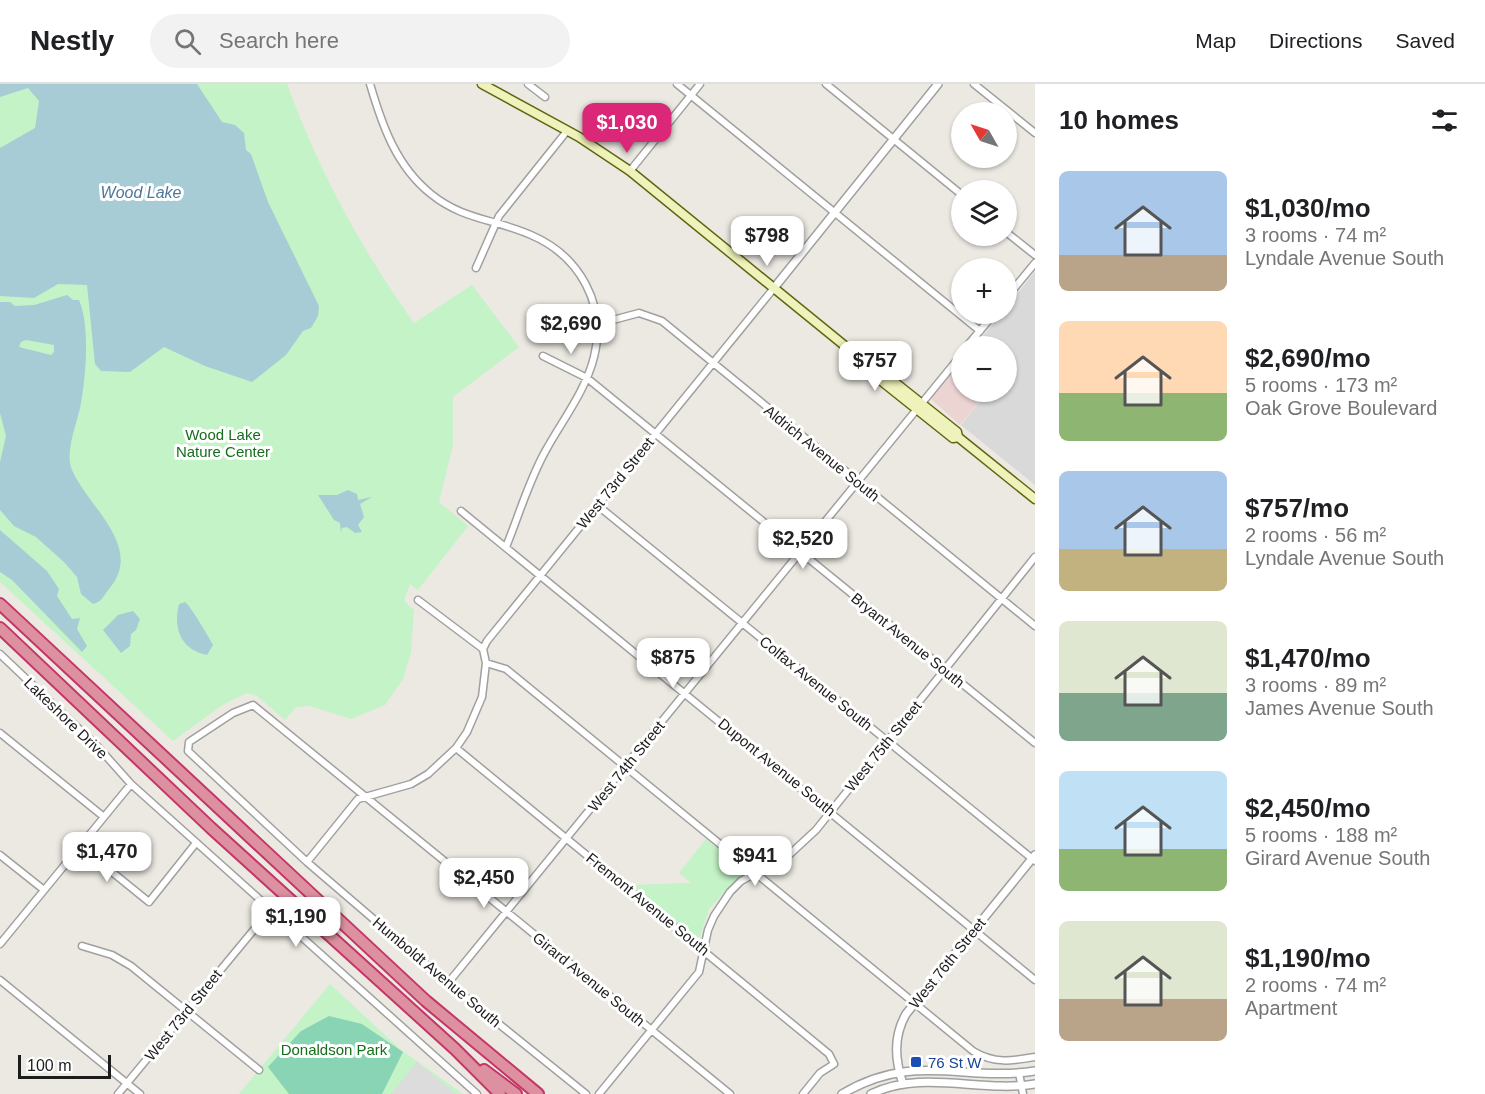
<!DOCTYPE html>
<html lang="en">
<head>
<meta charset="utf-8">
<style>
  body { margin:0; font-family:Helvetica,sans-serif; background:#f2f2f2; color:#202124; height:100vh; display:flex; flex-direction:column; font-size:22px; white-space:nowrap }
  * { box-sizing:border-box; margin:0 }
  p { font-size:20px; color:#757577 }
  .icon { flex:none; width:33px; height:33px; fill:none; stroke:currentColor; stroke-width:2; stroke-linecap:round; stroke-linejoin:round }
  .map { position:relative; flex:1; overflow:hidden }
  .side { display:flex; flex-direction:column; background:#fff; width:450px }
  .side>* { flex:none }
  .needle { width:39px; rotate:309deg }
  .tools { position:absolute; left:951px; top:18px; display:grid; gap:12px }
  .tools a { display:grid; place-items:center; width:66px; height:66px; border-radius:50%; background:#fff; box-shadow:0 2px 4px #0004; font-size:30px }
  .scale { position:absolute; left:18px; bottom:15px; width:93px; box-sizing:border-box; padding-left:6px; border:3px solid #1c1c1c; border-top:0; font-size:16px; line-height:21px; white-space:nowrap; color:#1c1c1c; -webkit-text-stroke:4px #fff; paint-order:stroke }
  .price { position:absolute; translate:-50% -51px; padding:0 14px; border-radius:12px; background:#fff; color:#222; font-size:20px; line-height:39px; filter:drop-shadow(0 2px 3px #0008) }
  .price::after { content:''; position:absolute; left:50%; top:36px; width:18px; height:14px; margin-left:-9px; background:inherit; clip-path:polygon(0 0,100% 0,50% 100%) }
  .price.active { background:#db2777; color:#fff }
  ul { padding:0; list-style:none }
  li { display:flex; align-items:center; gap:18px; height:150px; padding:0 24px }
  li span { display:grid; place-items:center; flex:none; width:168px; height:120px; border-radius:9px; color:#555 }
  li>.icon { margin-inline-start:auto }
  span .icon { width:72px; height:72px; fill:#fffc; stroke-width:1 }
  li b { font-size:26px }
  h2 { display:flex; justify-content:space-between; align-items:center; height:72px; padding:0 24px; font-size:26px }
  header { display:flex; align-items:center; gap:36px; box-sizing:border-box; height:84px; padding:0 30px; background:#fff; border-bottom:2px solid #e0e0e0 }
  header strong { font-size:28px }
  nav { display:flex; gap:33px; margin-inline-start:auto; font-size:21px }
  .search { width:420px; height:54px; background:#f2f2f2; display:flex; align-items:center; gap:15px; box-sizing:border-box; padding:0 21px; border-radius:33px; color:#757577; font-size:22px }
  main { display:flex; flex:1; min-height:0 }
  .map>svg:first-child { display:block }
  .residential { fill:#dad9d9 }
  .commercial { fill:#ecd4d3 }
  .park { fill:#c3f3c6 }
  .pitch { fill:#88d4b5 }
  .parking { fill:#dcdcdc }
  .water { fill:#a7ccd6; fill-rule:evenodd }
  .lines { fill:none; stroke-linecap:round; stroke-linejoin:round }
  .minor-casing { stroke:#a0a0a0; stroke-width:9 }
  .tertiary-casing { stroke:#a0a0a0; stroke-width:10 }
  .secondary-casing { stroke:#5e660f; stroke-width:11 }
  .motorway-casing { stroke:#c53568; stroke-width:14 }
  .minor { stroke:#fff; stroke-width:6 }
  .tertiary { stroke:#fff; stroke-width:7 }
  .secondary { stroke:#f0f2bb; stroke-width:8 }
  .motorway { stroke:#dd91a0; stroke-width:10 }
  .transit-dot { fill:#1a4fb4; stroke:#fff; stroke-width:2 }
  .labels { text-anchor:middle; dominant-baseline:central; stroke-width:6; stroke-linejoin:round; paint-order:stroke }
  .park-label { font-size:15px; fill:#166e1c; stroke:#fff }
  .street-label { font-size:15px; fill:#1c1c1c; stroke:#fff }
  .transit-label { font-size:15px; fill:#164399; stroke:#fff; text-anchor:start }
  .water-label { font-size:16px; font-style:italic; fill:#50769a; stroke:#fff }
</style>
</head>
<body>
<header>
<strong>Nestly</strong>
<div class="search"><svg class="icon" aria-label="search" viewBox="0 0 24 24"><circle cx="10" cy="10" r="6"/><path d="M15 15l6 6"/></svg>Search here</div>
<nav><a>Map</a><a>Directions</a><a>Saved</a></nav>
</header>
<main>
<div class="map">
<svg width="1035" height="1010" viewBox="0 0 1035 1010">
  <rect width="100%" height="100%" fill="#ece9e2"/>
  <path class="residential" d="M1035,187V401L961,341L987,308H1006L1007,284L1012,277L1007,272L1006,262H996L983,252L1001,230H1006L1007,223Z"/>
  <path class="commercial" d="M961,278L962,308H987L960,341L931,315Z"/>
  <path class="park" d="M0,0H287C318,85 361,165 414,239L472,201L519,263L453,313V361L439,418L468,442L418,506L410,500L404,517L414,526L411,568L403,595L385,621L351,635L309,622L296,623L285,636L257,612L247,609L224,620L173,657L0,498Z
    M706,755L742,784V789L709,825L700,853L694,854L629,801L691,799L679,789Z
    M330,900L400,965L463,1010H239Z"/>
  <path class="pitch" d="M329,932L362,940L403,968L382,1010H289L268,983L301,947Z"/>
  <path class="parking" d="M417,978L456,1010H391Z"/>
  <path class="water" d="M0,0H197L222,38L235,41L244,49L246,66L251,70L268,118L319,222L318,232L311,244L303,247L286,271L252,298L205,282L164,263L130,288L101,287L95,280L87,201L58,200L34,214L0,212V64L35,44L39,17L28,4L0,13Z
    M67,211L73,216H79C90,241 86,291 81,319C78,338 64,367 72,386C88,423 145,463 109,505C103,512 102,518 93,520L81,510L77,493L64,478L36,453L14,442L0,426V378L6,352L0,329V218H10L15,222L34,221ZM26,256L54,261V268L51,271L19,263L21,258Z
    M348,406L357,410L358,416L372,413L360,420L364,433L358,441L362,448L355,449L347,443L342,444L341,449L340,439L334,436L318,411H337Z
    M0,446L47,487L59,505L57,512L72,535L80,534L77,545L87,562L82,568L12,496L0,488Z
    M185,518C190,521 210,555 213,561L207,571C180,566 173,543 179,520Z
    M133,527L140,535L136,546L131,550L130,562L121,569L103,546L118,531Z"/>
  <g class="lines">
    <defs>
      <path id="minor" d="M370,0C382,41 396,82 431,110C463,136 495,135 531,151C580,172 607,221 594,273C586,306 562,337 546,366C529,396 519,431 506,463
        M528,0L545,13
        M677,0L980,247
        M826,0L962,111
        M974,0L1035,49
        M630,87L700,0
        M1006,148L1035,171
        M476,184L499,132L567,47
        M1006,214L1035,179
        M598,240L639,229L662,237L1035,542
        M967,262L994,230
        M543,272L587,294L1035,659
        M597,421L1035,777
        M461,427L1035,896
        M418,516L483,565
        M0,570L98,663L131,700L477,1010
        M486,579L506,585L973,967C994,980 1012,977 1035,973
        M0,649L104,733
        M456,664L829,970L834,980L820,989L803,1010
        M80,762L149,818L196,759
        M0,771L44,806
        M307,778L358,715L411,700L428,690L456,664L467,648L482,613L486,579L483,565L487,557L774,204
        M0,860L131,700
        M82,862L112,871L131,882L259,986
        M0,896L140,1010
        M448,899L962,270
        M1019,989L1023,1010
        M118,1010L271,825
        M586,1010L448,899L307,778L188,667L189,658L233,629L253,621L730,1010
        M599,1010L699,888L708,846L714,832L730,808L741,797L789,771L816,746L1035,473"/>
      <path id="tertiary" d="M774,204L938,0
        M903,1000C895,976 893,953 906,930L1035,771
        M842,1010C914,967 964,998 1035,987
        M871,1010C923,985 980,1009 1035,1000"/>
      <path id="secondary" d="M482,0L579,53L630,87L877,288L879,295L953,354L958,353L1035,415
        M877,288L883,289L957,348L958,353"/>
      <path id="motorway" d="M0,520L426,917L538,1010
        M0,544L211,744L455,965L500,1010
        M484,986L516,1010"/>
    </defs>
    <use href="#minor" class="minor-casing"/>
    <use href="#tertiary" class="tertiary-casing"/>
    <use href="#secondary" class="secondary-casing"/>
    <use href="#motorway" class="motorway-casing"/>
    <use href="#minor" class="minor"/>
    <use href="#tertiary" class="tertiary"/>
    <use href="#secondary" class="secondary"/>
    <use href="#motorway" class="motorway"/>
  </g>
  <rect class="transit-dot" x="910" y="972" width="12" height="12" rx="3"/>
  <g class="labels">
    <g class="park-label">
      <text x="223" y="350">Wood Lake<tspan x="223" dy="17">Nature Center</tspan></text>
      <text x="334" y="965">Donaldson Park</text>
    </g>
    <g class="street-label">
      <text transform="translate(822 369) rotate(39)">Aldrich Avenue South</text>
      <text transform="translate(615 399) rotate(-51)">West 73rd Street</text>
      <text transform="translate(908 556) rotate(39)">Bryant Avenue South</text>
      <text transform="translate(816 599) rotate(39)">Colfax Avenue South</text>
      <text transform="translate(66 634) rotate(44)">Lakeshore Drive</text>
      <text transform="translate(883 662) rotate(-51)">West 75th Street</text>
      <text transform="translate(626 682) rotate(-51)">West 74th Street</text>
      <text transform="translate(777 683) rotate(39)">Dupont Avenue South</text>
      <text transform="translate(648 820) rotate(39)">Fremont Avenue South</text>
      <text transform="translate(947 879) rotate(-51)">West 76th Street</text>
      <text transform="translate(437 888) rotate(40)">Humboldt Avenue South</text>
      <text transform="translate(589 895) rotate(39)">Girard Avenue South</text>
      <text transform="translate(183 931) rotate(-51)">West 73rd Street</text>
    </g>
    <g class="transit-label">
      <text x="928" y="978">76 St W</text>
    </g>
    <g class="water-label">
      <text x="141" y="108">Wood Lake</text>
    </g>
  </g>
</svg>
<div class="tools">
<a><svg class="needle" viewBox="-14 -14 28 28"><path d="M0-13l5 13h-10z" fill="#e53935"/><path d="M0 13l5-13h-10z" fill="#757577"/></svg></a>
<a><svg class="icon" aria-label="layers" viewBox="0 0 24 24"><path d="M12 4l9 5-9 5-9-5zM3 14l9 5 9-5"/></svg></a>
<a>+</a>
<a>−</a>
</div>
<div class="scale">100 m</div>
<b class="price active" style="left:627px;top:70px">$1,030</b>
<b class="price" style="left:767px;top:183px">$798</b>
<b class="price" style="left:571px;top:271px">$2,690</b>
<b class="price" style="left:875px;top:308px">$757</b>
<b class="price" style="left:803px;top:486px">$2,520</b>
<b class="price" style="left:673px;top:605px">$875</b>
<b class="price" style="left:107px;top:799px">$1,470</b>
<b class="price" style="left:755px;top:803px">$941</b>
<b class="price" style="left:484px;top:825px">$2,450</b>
<b class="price" style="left:296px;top:864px">$1,190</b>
</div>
<section class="side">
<h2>10 homes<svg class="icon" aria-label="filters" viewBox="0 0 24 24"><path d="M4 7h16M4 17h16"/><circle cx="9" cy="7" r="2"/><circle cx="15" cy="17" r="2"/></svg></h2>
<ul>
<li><span style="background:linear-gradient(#a9c7e8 70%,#b9a48a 0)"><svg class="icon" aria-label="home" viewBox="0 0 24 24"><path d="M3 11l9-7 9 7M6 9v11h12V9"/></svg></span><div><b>$1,030/mo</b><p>3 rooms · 74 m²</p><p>Lyndale Avenue South</p></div></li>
<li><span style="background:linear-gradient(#ffd9b3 60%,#8fb573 0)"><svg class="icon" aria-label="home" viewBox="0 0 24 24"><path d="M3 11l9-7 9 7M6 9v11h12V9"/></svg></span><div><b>$2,690/mo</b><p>5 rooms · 173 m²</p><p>Oak Grove Boulevard</p></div></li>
<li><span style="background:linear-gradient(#a9c7e8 65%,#c2b280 0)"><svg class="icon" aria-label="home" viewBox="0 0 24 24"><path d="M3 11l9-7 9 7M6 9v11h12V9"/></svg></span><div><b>$757/mo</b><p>2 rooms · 56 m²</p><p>Lyndale Avenue South</p></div></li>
<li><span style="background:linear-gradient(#dfe7d0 60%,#7fa58c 0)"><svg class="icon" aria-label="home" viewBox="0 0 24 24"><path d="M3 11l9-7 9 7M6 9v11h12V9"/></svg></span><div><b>$1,470/mo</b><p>3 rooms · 89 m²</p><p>James Avenue South</p></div></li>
<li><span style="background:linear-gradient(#bfe0f5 65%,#8fb573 0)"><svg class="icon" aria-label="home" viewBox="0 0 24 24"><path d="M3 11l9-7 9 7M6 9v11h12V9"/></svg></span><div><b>$2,450/mo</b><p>5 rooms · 188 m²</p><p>Girard Avenue South</p></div></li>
<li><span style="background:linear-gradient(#dfe7d0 65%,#b9a48a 0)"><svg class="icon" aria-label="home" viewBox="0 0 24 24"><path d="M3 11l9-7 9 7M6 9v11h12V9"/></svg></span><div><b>$1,190/mo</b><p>2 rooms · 74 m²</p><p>Apartment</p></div></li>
</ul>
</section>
</main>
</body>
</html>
